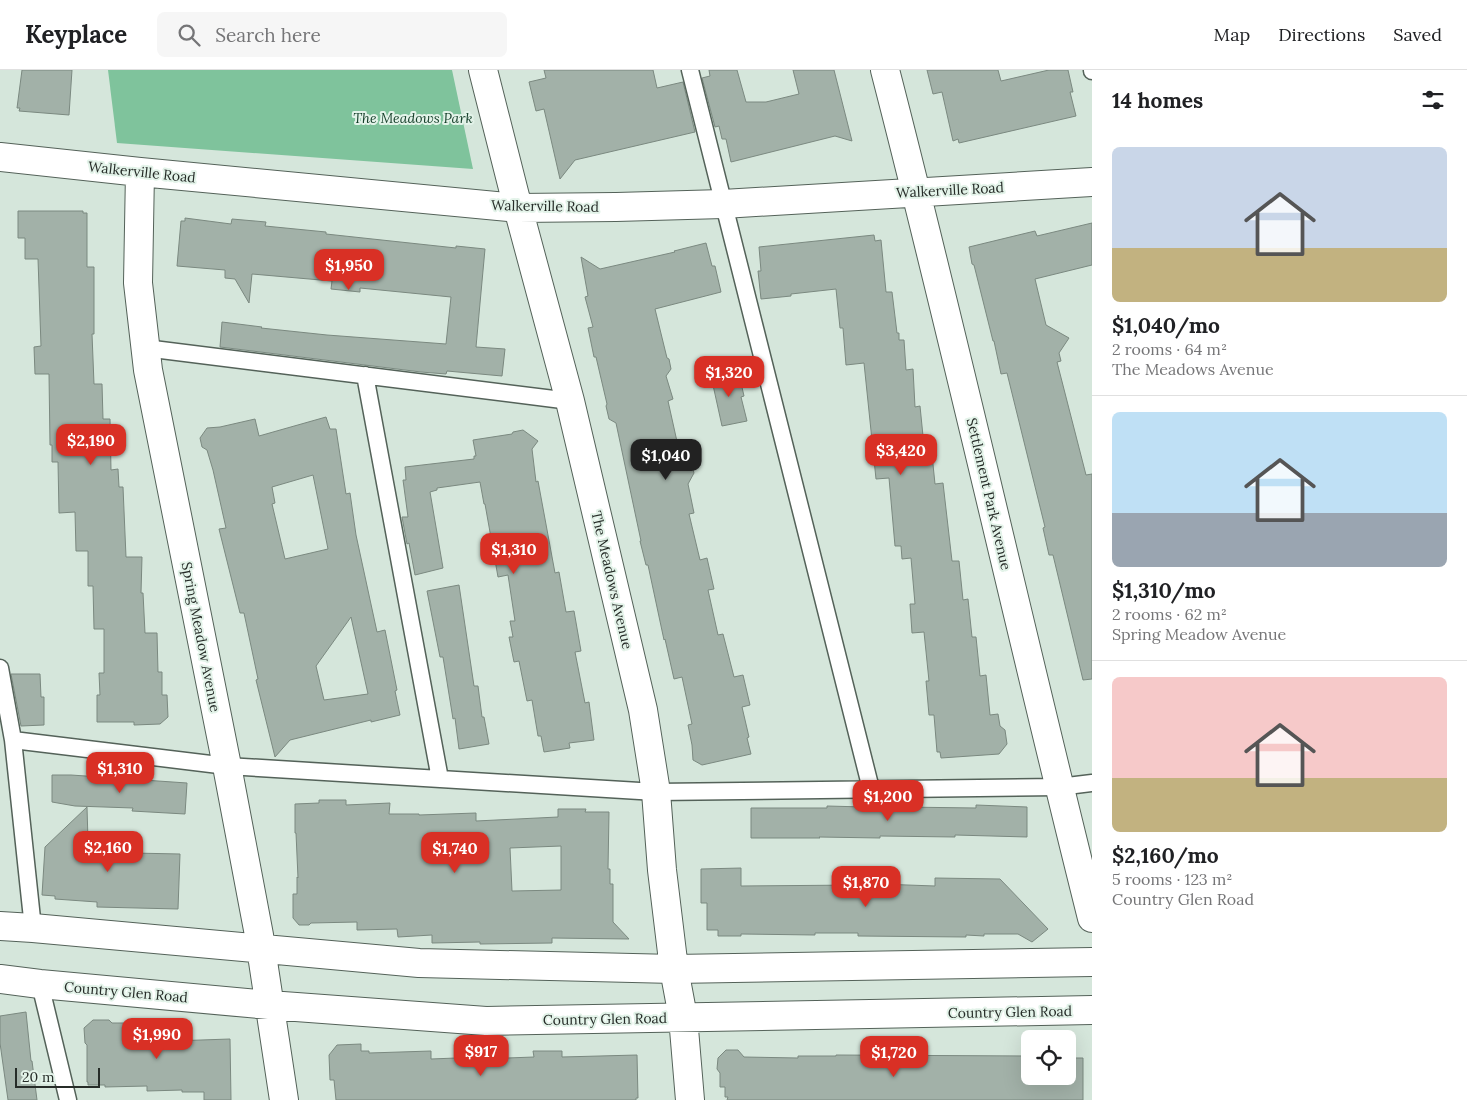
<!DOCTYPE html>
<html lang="en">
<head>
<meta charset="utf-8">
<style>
  body { margin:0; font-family:Lora,serif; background:#f6f6f6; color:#202124; height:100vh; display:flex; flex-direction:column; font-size:19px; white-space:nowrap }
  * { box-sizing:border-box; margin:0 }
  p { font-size:16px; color:#757577 }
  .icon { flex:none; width:28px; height:28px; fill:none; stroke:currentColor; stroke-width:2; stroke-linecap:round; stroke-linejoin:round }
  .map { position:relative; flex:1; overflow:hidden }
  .drawer { display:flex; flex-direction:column; background:#fff; width:375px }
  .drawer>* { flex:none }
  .tools { position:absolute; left:1021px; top:960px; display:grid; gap:10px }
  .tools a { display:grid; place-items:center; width:55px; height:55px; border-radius:8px; background:#fff; box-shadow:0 5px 20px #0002; font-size:25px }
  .scale { position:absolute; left:15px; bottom:12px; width:85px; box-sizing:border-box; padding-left:5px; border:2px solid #262c28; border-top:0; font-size:14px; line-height:18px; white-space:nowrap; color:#262c28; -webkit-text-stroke:4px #e3f3e9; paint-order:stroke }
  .price { position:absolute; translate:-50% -42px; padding:0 11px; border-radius:10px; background:#d93025; color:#fff; font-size:16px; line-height:32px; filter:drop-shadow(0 1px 2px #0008) }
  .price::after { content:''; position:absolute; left:50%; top:30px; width:15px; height:11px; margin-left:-8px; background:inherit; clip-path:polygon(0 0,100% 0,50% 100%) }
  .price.on { background:#222; color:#fff }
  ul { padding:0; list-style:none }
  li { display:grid; align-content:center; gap:10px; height:265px; padding:0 20px }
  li+li { border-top:1px solid #e0e0e0 }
  li span { display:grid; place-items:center; height:155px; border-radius:8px; color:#555 }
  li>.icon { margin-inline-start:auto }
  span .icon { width:90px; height:90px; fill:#fffc; stroke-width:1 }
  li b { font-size:21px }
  h2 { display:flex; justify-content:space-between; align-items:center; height:60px; padding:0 20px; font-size:21px }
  header { display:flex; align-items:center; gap:30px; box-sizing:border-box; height:70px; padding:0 25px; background:#fff; border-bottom:1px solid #e0e0e0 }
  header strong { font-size:24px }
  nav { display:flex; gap:28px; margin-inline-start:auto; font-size:18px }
  .search { width:350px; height:45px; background:#f6f6f6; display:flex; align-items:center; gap:12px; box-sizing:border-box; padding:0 18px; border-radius:8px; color:#757577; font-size:19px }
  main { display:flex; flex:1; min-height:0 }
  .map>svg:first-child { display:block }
  .green { fill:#7fc39c }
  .building { fill:#a2b1a8; stroke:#7b8980; fill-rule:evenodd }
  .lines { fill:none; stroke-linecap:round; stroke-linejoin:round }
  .service-casing { stroke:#546259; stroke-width:19 }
  .minor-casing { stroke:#546259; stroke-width:30 }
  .service { stroke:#fff; stroke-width:16 }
  .minor { stroke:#fff; stroke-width:28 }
  .labels { text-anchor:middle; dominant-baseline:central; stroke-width:4; stroke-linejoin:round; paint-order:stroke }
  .park-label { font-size:14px; font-style:italic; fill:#143e29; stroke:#e3f3e9 }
  .street-label { font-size:14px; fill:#262c28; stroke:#e3f3e9 }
</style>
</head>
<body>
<header>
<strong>Keyplace</strong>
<div class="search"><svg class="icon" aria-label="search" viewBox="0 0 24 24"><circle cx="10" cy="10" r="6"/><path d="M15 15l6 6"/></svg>Search here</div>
<nav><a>Map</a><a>Directions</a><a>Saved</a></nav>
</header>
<main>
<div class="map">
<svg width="1092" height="1030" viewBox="0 0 1092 1030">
  <rect width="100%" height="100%" fill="#d5e6db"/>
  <path class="green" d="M108,0H452L473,99L117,73Z"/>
  <path class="building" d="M22,0H72L69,45L19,41L20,38H17Z
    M544,0H653L657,18L683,12L695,62L575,90L560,109L544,39L536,41L529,12L546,8Z
    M709,0H737L746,32H766L799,24L793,0H834L852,71L835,66L731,92L726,69H722L719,56L715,57L702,8L710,6Z
    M927,0H998L1001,11L1049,0H1068L1073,22H1070L1076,46L959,73L958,69L953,71L942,22L933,24Z
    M18,141H83V143H87V197H94V264H92L94,314H102L103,349H110L111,400L118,399L119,417H123L126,487H142L141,523H143L145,563H157L158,602H162V625H167L168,647L160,654L134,655V652H97V625H100L99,603H104V559H94L93,516H88V481H76L75,442L59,443L58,392H52V375H50L49,304H35L34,277L41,276L38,189H25V168H18Z
    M185,148L231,154L232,149L266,152L265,156L326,162V164L456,178V176L485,179L476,277L505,279L502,306L447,301L446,304L421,302L220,277L222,252L262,257L261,258L327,265L446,274L451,227L360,218V222L331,219L332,211L252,204L249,233L235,209L225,208V200L177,196L181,151H185Z
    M1092,153V195L1035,209L1046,255L1069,268L1059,283L1061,291L1057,292L1086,405L1092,404V609L1083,610L1053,485H1049L1043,458L1045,457L1007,303L1001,304L994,271H993L974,195L972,194L969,177L1035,161L1037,166Z
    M874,165L875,171L881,170L886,222H892L897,263H899V270H904L906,300L913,299L915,337L920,336L924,376L931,375L935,414L943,413L952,491H959L963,530L968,529L972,567H976L980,606L986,605L990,645L998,644L1000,656L1005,660L1007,674L999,684L941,688L940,682H937L934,645H929L926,611H929L924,562L912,563L910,534H915L911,488L902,489L901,476H895L889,408L876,409L864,293L846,295L843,258H840L836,219L791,224V226L761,229L758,201H761L759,177Z
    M706,173L712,196H715L721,222L655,239L667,288L669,289L671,299L666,306L673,329L668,331L678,376L686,374L694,403L688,414L694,443L689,444L700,490L707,488L714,519L708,520L718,565L723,564L734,607L743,605L750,635L742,637L749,667L747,668L751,684L702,695L693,690L692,675L688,655L692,654L682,607L674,609L665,569L664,570L648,495H646L640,471H641L616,353L609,349L606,336L607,334L596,287H594L588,258L593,257L585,227L588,226L581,187L600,199L675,182L674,181Z
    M738,300L744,326L741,327L747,351L722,356L711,306Z
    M326,347L330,359H336L346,424L350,423L356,465L377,562L385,560L397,620L395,621L400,645L371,652V650L290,670L275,687L256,610L258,609L244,543H240L219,459L226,458L213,400L207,380L202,377L200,368L207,358L220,357L255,349L259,366ZM313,405L328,479L285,489L272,434L275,433L272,417ZM351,547L368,624L324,630L316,596Z
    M523,360L538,371L532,379L536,412L538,411L555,503L559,502L566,542L574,541L581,581L575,582L585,633L589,632L594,670L569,673L570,678L544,682L541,666H538L532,630L527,631L519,591L514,592L509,567H513L510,551H515L508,505L498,507L485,434H484L480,412L437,418V420L430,422L443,498L415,505L409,473L407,474L402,447H408L403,410H406L405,397L474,389V386H476L473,370L512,364L513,362Z
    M459,515L474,616H478L482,647H484L489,674L459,679L455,648L453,649L443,587H440L427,521Z
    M11,604H40L41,627H44V655L21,656Z
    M52,705H71L187,713L185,744L132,741L133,738L75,736L52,732Z
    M319,730H346V735L390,733L389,744H419V745L476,743V751L558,747V739H586L585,742H609L608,799H610V814H613V852L629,869L552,868V873L480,874V872L432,873V865L398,867L397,859L357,860V852L311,853L309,855H299L293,848V824H297V807L298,808L296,763H295V734L319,733ZM561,776V820L512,821L510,778Z
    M976,735L1027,737V767L955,765V767L880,766V768L819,767L820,768H751V738H827V736L902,738V737L976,738Z
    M87,737L88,771L101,785L132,786V783L180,784L178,839L97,837V832L55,829V826L42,825L45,777Z
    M741,798V816L859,815L860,799L880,814L935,816V808L1000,809L1048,859L1032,872L1018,864H984V866L966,865V867L858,866V863H815V865L741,864V866H718V860H707V833H701V799Z
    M26,942L31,991H32L37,1030H8L0,973V946Z
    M93,950H109L112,953H125V957L172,956V971L230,969L231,1030H204V1022H182V1020L147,1021V1016L105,1017V1015H88V1012H87V975L85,973L84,958Z
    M361,974V981H369V983L431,981V989L481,987V989L534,987L533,981H562V987L637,985L638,1028H636V1030H336L334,1010H330L329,985L337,975Z
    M726,980H738L744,987L798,988V986H836V985L1030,986V1006H1068V988H1083V1030H727L728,1027H725V1017H720V1003L717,999L718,988Z"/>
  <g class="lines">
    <defs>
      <path id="service" d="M690,0L871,719
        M1092,0V1
        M145,278L570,331
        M365,305L440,709
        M0,598L13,670L33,858
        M13,670L227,696L656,722L1059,717L1092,713
        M40,914L68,1030"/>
      <path id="minor" d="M483,0L518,138L570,331L643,640L656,722L662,800L674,899L683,947L690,1030
        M885,0C958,282 1021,566 1092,848
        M0,87L140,102L518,138L616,137L723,134L1092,112
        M140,102L138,213L148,300L227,696L259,865L284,1030
        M0,856L33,858L419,893L674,899L1092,892
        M0,909L40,914L269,935L486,951L1092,940"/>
    </defs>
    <use href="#service" class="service-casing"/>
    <use href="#minor" class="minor-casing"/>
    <use href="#service" class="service"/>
    <use href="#minor" class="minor"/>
  </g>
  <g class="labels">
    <g class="park-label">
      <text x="413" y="48">The Meadows Park</text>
    </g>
    <g class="street-label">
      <text transform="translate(142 102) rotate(6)">Walkerville Road</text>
      <text transform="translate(950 120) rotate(-3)">Walkerville Road</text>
      <text transform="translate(545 136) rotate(1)">Walkerville Road</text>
      <text transform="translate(989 424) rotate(77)">Settlement Park Avenue</text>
      <text transform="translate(612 510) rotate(77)">The Meadows Avenue</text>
      <text transform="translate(201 567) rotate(79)">Spring Meadow Avenue</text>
      <text transform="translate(126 922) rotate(5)">Country Glen Road</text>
      <text transform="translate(1010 942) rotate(-1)">Country Glen Road</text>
      <text transform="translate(605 949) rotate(-1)">Country Glen Road</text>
    </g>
  </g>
</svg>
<div class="tools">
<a><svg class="icon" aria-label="locate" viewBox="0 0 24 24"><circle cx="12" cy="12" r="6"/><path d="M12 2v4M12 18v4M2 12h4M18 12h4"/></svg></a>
</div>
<div class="scale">20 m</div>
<b class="price" style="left:349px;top:221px">$1,950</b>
<b class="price" style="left:729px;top:328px">$1,320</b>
<b class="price" style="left:91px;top:396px">$2,190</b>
<b class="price" style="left:901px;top:406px">$3,420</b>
<b class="price on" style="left:666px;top:411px">$1,040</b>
<b class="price" style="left:514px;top:505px">$1,310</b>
<b class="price" style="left:120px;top:724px">$1,310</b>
<b class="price" style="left:888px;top:752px">$1,200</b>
<b class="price" style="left:108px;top:803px">$2,160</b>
<b class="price" style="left:455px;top:804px">$1,740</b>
<b class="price" style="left:866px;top:838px">$1,870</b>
<b class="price" style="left:157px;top:990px">$1,990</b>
<b class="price" style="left:481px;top:1007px">$917</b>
<b class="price" style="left:894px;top:1008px">$1,720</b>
</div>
<section class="drawer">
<h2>14 homes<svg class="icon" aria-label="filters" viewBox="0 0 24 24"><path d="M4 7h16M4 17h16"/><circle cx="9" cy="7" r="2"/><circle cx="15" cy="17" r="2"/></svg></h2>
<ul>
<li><span style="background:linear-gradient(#c9d6e8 65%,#c2b280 0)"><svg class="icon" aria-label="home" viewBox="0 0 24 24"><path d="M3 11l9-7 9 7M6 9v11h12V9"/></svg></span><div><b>$1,040/mo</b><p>2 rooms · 64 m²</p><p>The Meadows Avenue</p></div></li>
<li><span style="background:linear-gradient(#bfe0f5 65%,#9aa5b1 0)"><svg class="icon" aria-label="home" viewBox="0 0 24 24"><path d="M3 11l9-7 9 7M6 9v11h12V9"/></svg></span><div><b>$1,310/mo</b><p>2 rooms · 62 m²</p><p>Spring Meadow Avenue</p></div></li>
<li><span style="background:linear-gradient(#f6c9c9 65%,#c2b280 0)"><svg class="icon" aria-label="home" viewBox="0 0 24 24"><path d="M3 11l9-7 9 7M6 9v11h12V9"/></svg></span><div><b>$2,160/mo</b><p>5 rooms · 123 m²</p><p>Country Glen Road</p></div></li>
</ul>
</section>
</main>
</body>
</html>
